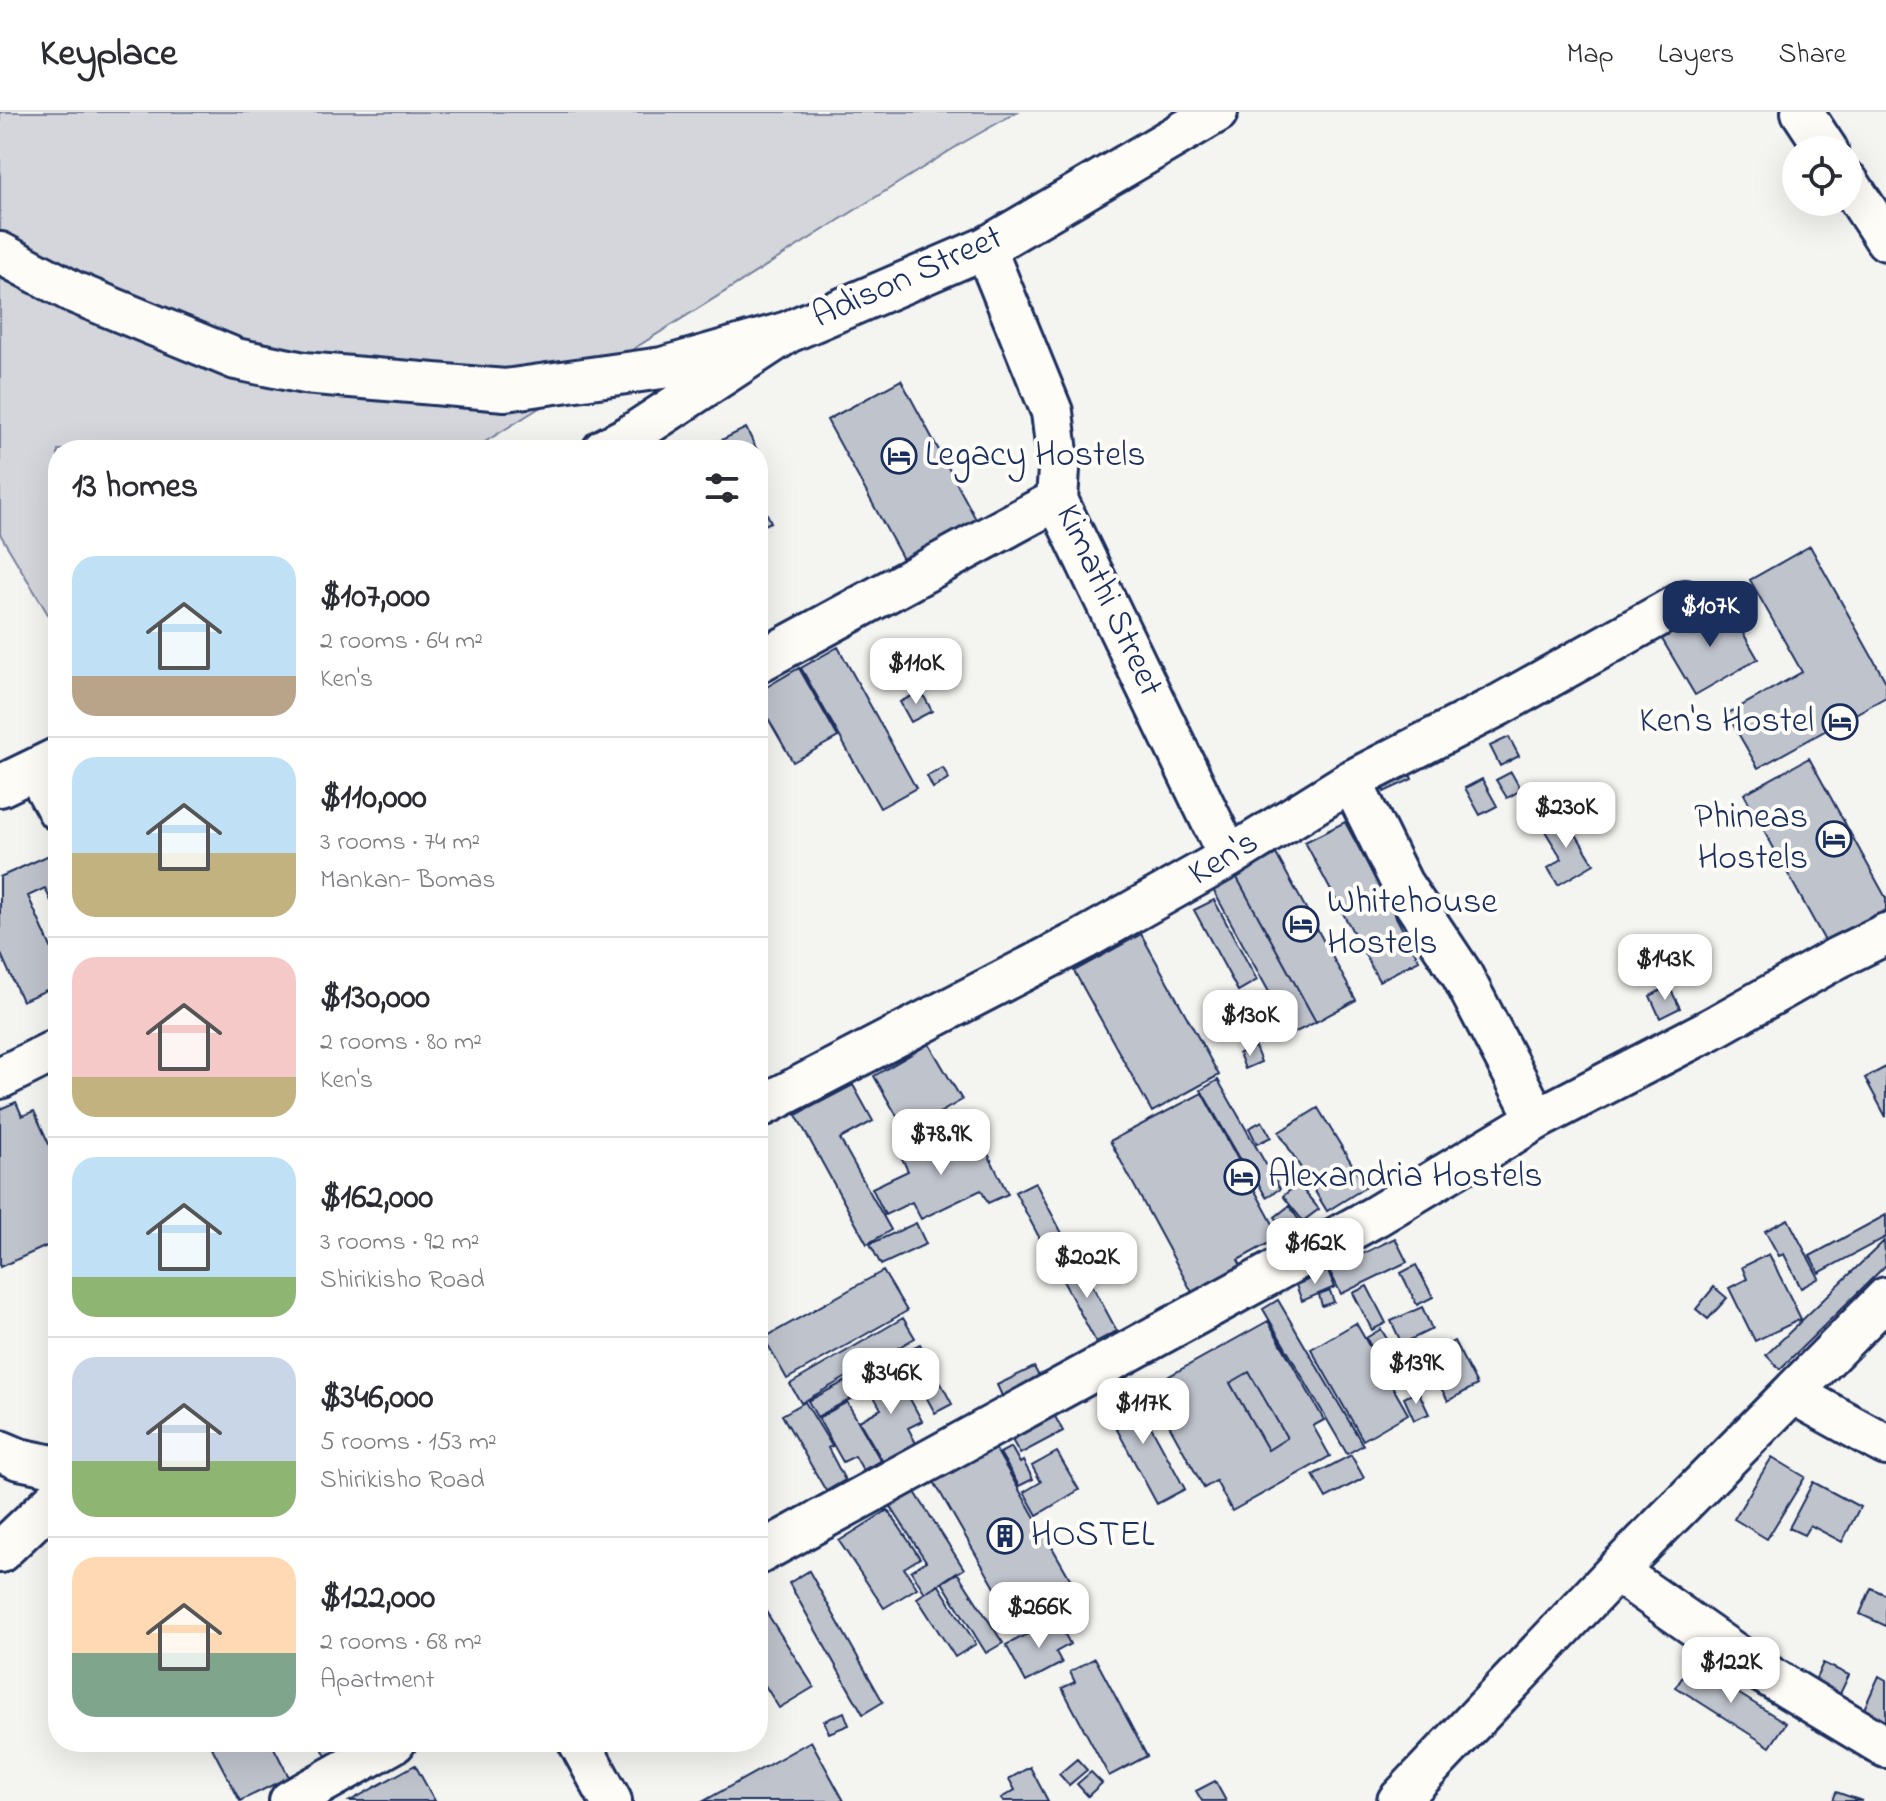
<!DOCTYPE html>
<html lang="en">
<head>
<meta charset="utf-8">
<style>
  body { margin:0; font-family:"Indie Flower",sans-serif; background:#f7f7f7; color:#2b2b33; height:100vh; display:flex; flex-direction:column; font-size:30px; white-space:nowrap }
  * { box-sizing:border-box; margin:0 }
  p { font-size:26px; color:#7c7c81 }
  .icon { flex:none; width:44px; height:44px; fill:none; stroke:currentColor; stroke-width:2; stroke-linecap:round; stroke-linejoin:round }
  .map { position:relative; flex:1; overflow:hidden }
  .drawer { position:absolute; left:48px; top:328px; width:720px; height:1312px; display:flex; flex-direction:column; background:#fff; border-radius:32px; box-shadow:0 8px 32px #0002 }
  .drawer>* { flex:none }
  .controls { position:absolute; left:1782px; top:24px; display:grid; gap:16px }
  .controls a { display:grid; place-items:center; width:80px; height:80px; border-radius:50%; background:#fff; box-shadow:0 8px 32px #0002; font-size:40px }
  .price { position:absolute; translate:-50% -68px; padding:0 18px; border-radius:16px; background:#fff; color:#222; font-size:26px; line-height:52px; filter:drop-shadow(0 2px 4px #0008) }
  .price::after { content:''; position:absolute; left:50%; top:48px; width:24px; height:18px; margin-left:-12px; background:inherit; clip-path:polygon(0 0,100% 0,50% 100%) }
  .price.on { background:#1b2f5e; color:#fff }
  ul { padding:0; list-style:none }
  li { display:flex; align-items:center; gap:24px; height:200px; padding:0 24px }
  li+li { border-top:2px solid #e1e1e2 }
  li span { display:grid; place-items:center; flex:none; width:224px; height:160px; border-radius:24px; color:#555 }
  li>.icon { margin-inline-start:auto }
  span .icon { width:96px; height:96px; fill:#fffc; stroke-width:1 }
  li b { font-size:34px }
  h2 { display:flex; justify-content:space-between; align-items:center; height:96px; padding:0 24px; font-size:34px }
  header { display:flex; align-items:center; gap:48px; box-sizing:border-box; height:112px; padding:0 40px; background:#fff; border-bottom:2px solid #e1e1e2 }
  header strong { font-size:38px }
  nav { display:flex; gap:44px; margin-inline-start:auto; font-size:28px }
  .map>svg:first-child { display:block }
  .green { fill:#d4d6db; stroke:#78829c; stroke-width:2 }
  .building { fill:#bfc3cc; stroke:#1b2f5e; stroke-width:2; fill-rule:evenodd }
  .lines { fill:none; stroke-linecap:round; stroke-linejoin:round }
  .minor-casing { stroke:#1b2f5e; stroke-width:46 }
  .minor { stroke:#fdfcf7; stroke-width:40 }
  .labels { text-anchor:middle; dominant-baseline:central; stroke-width:8; stroke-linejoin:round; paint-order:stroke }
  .street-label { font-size:36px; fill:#1b2f5e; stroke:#fdfcf7 }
  .poi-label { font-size:36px; fill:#1b2f5e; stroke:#fdfcf7; text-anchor:start }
</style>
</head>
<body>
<header>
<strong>Keyplace</strong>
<nav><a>Map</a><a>Layers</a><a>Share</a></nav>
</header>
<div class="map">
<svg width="1886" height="1689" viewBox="0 0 1886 1689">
  <rect width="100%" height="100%" fill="#f4f4f1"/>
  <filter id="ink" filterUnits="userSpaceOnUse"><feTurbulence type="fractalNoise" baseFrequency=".0125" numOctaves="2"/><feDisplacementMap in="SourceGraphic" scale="16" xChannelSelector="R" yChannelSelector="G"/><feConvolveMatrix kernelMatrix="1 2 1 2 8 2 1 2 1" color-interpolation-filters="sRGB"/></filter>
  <g filter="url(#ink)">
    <path class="green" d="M0,0H1017L959,33L472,338H58V519L0,422Z"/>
    <path class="building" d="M901,268L978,411L905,451L827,308Z
      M746,316L757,338H701Z
      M758,384L771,410L758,416Z
      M1810,434L1886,570V585L1758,656L1727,602L1802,560L1750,468Z
      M1725,490L1758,547L1695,583L1662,527Z
      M838,535L916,676L880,696L801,556Z
      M799,556L838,625L793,650L758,589V580Z
      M921,579L932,599L911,610L900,590Z
      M1509,625L1519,644L1500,654L1490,634Z
      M1809,646L1886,786V798L1826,831L1744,682Z
      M1406,653L1412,667L1384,680L1377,666Z
      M943,656L949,667L933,676L927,664Z
      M1511,660L1521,678L1507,686L1496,668Z
      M1482,667L1497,694L1480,703L1465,676Z
      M1563,701L1594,752L1558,773L1548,756L1562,747L1542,714Z
      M1345,710L1419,848L1379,869L1305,730Z
      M56,740L58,804L45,776L28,784L58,851V873L22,889L0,840V765Z
      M1276,742L1356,888L1316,910L1236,764Z
      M1236,764L1316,910L1292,922L1212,776Z
      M1214,788L1257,868L1238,879L1194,798Z
      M1141,822L1219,963L1152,1000L1074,859Z
      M1669,874L1680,896L1660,906L1650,884Z
      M929,932L962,988L906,1020L874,964Z
      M1255,935L1261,950L1245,957L1239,941Z
      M1886,955V1005L1865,966Z
      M1218,968L1280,1077L1266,1085L1254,1064L1251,1066L1201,978Z
      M853,973L873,1009L840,1027L891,1118L867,1132L796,1003Z
      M1202,981L1280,1125L1238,1148L1243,1157L1194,1184L1110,1029Z
      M16,990L22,1004L34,999L58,1052V1129L0,1155V997Z
      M1318,996L1366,1075L1327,1099L1279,1020Z
      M1262,1009L1271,1025L1257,1032L1249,1016Z
      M978,1022L1008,1082L988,1091L981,1078L921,1107L912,1090L885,1103L872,1076L908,1059L899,1040L935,1023L943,1038Z
      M1035,1070L1074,1144L1055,1155L1015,1080Z
      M1298,1072L1319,1097L1303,1109L1283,1084Z
      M1289,1094L1301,1111L1287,1121L1275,1105Z
      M1886,1103V1125L1819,1161L1810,1144Z
      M1788,1107L1819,1166L1801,1176L1784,1142L1779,1144L1765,1119Z
      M916,1111L926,1132L881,1153L870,1132Z
      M1395,1126L1407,1150L1341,1182L1329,1158Z
      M1884,1129L1886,1153L1780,1257L1766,1243Z
      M1769,1142L1801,1207L1755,1229L1729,1176L1747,1167L1742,1155Z
      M1078,1147L1117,1219L1096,1230L1057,1158Z
      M1416,1153L1433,1185L1417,1193L1401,1161Z
      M883,1159L907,1199L787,1267L764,1226Z
      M1328,1159L1335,1175L1302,1189L1296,1173Z
      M1367,1174L1386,1211L1372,1218L1353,1181Z
      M1714,1175L1727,1186L1708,1207L1696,1197Z
      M1330,1179L1334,1190L1322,1194L1319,1183Z
      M1278,1188L1363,1333L1347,1342L1263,1197Z
      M1422,1195L1432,1217L1402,1232L1391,1209Z
      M903,1206L915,1226L801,1291L790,1272Z
      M1268,1209L1324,1308L1313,1314L1330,1344L1232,1399L1216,1369L1204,1376L1164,1304L1171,1300L1155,1272ZM1249,1260L1287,1326L1268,1338L1230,1271Z
      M1356,1211L1408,1302L1363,1328L1311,1237Z
      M1381,1217L1393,1237L1378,1246L1366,1226Z
      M1454,1229L1477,1273L1448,1289L1439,1272L1453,1265L1439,1237Z
      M920,1232L952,1292L935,1301L902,1241Z
      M1416,1243L1427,1262L1413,1270L1402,1251Z
      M890,1250L922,1309L908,1316L919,1337L886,1355L859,1309L881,1297L863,1265Z
      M1034,1255L1041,1268L1003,1286L997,1273Z
      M1249,1260L1287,1326L1268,1338L1230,1271Z
      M861,1261L869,1277L817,1305L808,1289Z
      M1121,1275L1130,1293L1137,1289L1185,1377L1157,1392L1100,1286Z
      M1418,1279L1429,1302L1414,1308L1404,1286Z
      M805,1290L832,1334L828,1336L845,1368L826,1379L782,1303Z
      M847,1290L881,1349L863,1358L855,1344L843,1350L818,1306Z
      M1047,1290L1063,1319L1020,1342L1004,1314Z
      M991,1329L1080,1484L1020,1519L930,1363Z
      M1011,1335L1020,1351L1023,1349L1033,1367L1019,1374L1000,1341Z
      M1057,1340L1079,1378L1037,1403L1024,1380L1041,1370L1032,1354Z
      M1351,1343L1364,1366L1326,1386L1313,1363Z
      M1772,1345L1805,1365L1767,1427L1734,1407Z
      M1813,1370L1860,1395L1842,1430L1810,1413L1804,1423L1789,1416Z
      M913,1377L964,1457L925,1481L911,1459L926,1449L889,1392Z
      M888,1398L920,1446L904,1456L917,1476L884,1496L839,1429Z
      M809,1459L883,1590L863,1602L789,1471Z
      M957,1460L1003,1531L986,1541L942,1470Z
      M938,1472L976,1532L955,1545L917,1486Z
      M1871,1476L1886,1483V1514L1860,1502Z
      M758,1487L814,1575L779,1596L758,1562Z
      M1057,1507L1070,1532L1056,1540L1062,1551L1026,1570L1006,1533Z
      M1095,1546L1147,1644L1109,1664L1062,1576L1075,1570L1070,1560Z
      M1823,1551L1849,1563L1838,1586L1812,1575Z
      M1691,1552L1786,1611L1770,1635L1676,1575Z
      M1879,1564L1886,1568V1610L1863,1599Z
      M844,1600L849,1613L829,1621L824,1609Z
      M811,1629L844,1689H704Z
      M209,1630H271L289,1665L240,1689Z
      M319,1630H354L326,1644Z
      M1077,1647L1087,1658L1069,1673L1059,1662Z
      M415,1653L435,1689H350Z
      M1030,1655L1048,1689H1003L1001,1686L1015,1678L1009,1667Z
      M1091,1660L1102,1671L1088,1684L1077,1672Z
      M1215,1669L1226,1689H1202L1196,1679Z
      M1836,1680L1862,1689H1833Z"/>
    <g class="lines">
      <defs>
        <path id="minor" d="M1802,0L1827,38
          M1848,70L1886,128
          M985,136L1052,300L1059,357L1057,388L1229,745
          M0,141L73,180L236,247L304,261L505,278L662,256L788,220
          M603,338L628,325L788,220L985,136L1217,0
          M758,550L1057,388
          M36,658L58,698
          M1351,669L1402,772L1461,861L1537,1007
          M0,674L58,646
          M0,966L58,937
          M758,996L1084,827L1229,745L1351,669L1499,593L1685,489
          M1794,1282L1886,1333
          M0,1339L19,1347L58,1355
          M0,1440L58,1385
          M758,1442L1376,1104L1537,1007L1711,917L1837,846L1886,822
          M1616,1459L1752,1554L1886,1635
          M579,1630L611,1689
          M290,1689L395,1630
          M1398,1689L1616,1459L1886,1186"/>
      </defs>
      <use href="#minor" class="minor-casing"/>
      <use href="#minor" class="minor"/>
    </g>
  </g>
  <defs>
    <symbol id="hotel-ring" viewBox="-11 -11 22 22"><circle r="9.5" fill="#fdfcf7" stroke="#1b2f5e" stroke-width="1.5"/><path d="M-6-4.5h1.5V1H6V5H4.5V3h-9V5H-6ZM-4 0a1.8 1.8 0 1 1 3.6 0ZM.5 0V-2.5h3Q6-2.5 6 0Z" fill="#1b2f5e"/></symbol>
    <symbol id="building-ring" viewBox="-11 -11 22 22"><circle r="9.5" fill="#fdfcf7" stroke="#1b2f5e" stroke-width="1.5"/><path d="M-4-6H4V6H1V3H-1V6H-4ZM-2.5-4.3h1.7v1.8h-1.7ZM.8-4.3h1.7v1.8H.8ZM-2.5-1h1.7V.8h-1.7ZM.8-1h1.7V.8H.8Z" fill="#1b2f5e"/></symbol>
  </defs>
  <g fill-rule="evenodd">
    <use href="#hotel-ring" x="879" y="324" width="40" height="40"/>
    <use href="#hotel-ring" x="1820" y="590" width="40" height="40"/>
    <use href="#hotel-ring" x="1814" y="707" width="40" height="40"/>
    <use href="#hotel-ring" x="1281" y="792" width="40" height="40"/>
    <use href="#hotel-ring" x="1222" y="1045" width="40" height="40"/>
    <use href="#building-ring" x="985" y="1404" width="40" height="40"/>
  </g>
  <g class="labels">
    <g class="street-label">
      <text transform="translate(908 166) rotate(-24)">Adison Street</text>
      <text transform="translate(1108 489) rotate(65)">Kimathi Street</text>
      <text transform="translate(1224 747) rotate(-31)">Ken's</text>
    </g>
    <g class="poi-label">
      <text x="925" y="344">Legacy Hostels</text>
      <text x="1814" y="610" text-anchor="end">Ken's Hostel</text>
      <text x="1808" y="706" text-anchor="end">Phineas<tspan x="1808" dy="41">Hostels</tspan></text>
      <text x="1327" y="791">Whitehouse<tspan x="1327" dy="41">Hostels</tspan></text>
      <text x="1268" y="1065">Alexandria Hostels</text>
      <text x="1031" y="1424">HOSTEL</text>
    </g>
  </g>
</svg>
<div class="controls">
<a><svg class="icon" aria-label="locate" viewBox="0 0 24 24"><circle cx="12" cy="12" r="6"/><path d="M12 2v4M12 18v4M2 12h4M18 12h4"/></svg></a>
</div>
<b class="price on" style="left:1710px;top:537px">$107K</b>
<b class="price" style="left:916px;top:594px">$110K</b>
<b class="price" style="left:1566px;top:738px">$230K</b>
<b class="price" style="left:1665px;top:890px">$143K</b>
<b class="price" style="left:1250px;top:946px">$130K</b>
<b class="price" style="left:941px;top:1065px">$78.9K</b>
<b class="price" style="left:1315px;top:1174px">$162K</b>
<b class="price" style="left:1087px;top:1188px">$202K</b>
<b class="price" style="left:1416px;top:1294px">$139K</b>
<b class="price" style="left:891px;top:1304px">$346K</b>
<b class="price" style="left:1143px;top:1334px">$117K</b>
<b class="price" style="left:1039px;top:1538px">$266K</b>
<b class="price" style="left:1731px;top:1593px">$122K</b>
<section class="drawer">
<h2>13 homes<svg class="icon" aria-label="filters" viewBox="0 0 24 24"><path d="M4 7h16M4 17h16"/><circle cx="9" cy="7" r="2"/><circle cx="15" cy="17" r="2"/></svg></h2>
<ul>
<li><span style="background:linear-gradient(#bfe0f5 75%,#b9a48a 0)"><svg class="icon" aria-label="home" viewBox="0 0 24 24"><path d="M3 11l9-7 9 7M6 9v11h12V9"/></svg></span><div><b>$107,000</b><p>2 rooms · 64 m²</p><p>Ken's</p></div></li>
<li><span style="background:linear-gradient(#bfe0f5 60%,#c2b280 0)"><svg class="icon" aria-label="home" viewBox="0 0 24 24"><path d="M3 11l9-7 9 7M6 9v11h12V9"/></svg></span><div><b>$110,000</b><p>3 rooms · 74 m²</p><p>Mankan- Bomas</p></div></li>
<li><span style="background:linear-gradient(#f6c9c9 75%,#c2b280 0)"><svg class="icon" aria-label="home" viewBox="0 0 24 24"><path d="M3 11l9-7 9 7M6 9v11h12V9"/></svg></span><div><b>$130,000</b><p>2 rooms · 80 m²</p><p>Ken's</p></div></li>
<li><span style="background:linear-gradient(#bfe0f5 75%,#8fb573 0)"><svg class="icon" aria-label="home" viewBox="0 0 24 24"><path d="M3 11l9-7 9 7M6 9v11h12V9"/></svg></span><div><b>$162,000</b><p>3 rooms · 92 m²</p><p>Shirikisho Road</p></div></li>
<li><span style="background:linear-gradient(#c9d6e8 65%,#8fb573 0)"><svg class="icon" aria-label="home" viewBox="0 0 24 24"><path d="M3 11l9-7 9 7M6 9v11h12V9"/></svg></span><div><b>$346,000</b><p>5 rooms · 153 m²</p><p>Shirikisho Road</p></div></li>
<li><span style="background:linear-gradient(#ffd9b3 60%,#7fa58c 0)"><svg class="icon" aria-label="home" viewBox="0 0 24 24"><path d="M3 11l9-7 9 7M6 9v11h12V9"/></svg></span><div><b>$122,000</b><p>2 rooms · 68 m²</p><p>Apartment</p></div></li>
</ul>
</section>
</div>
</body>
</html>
